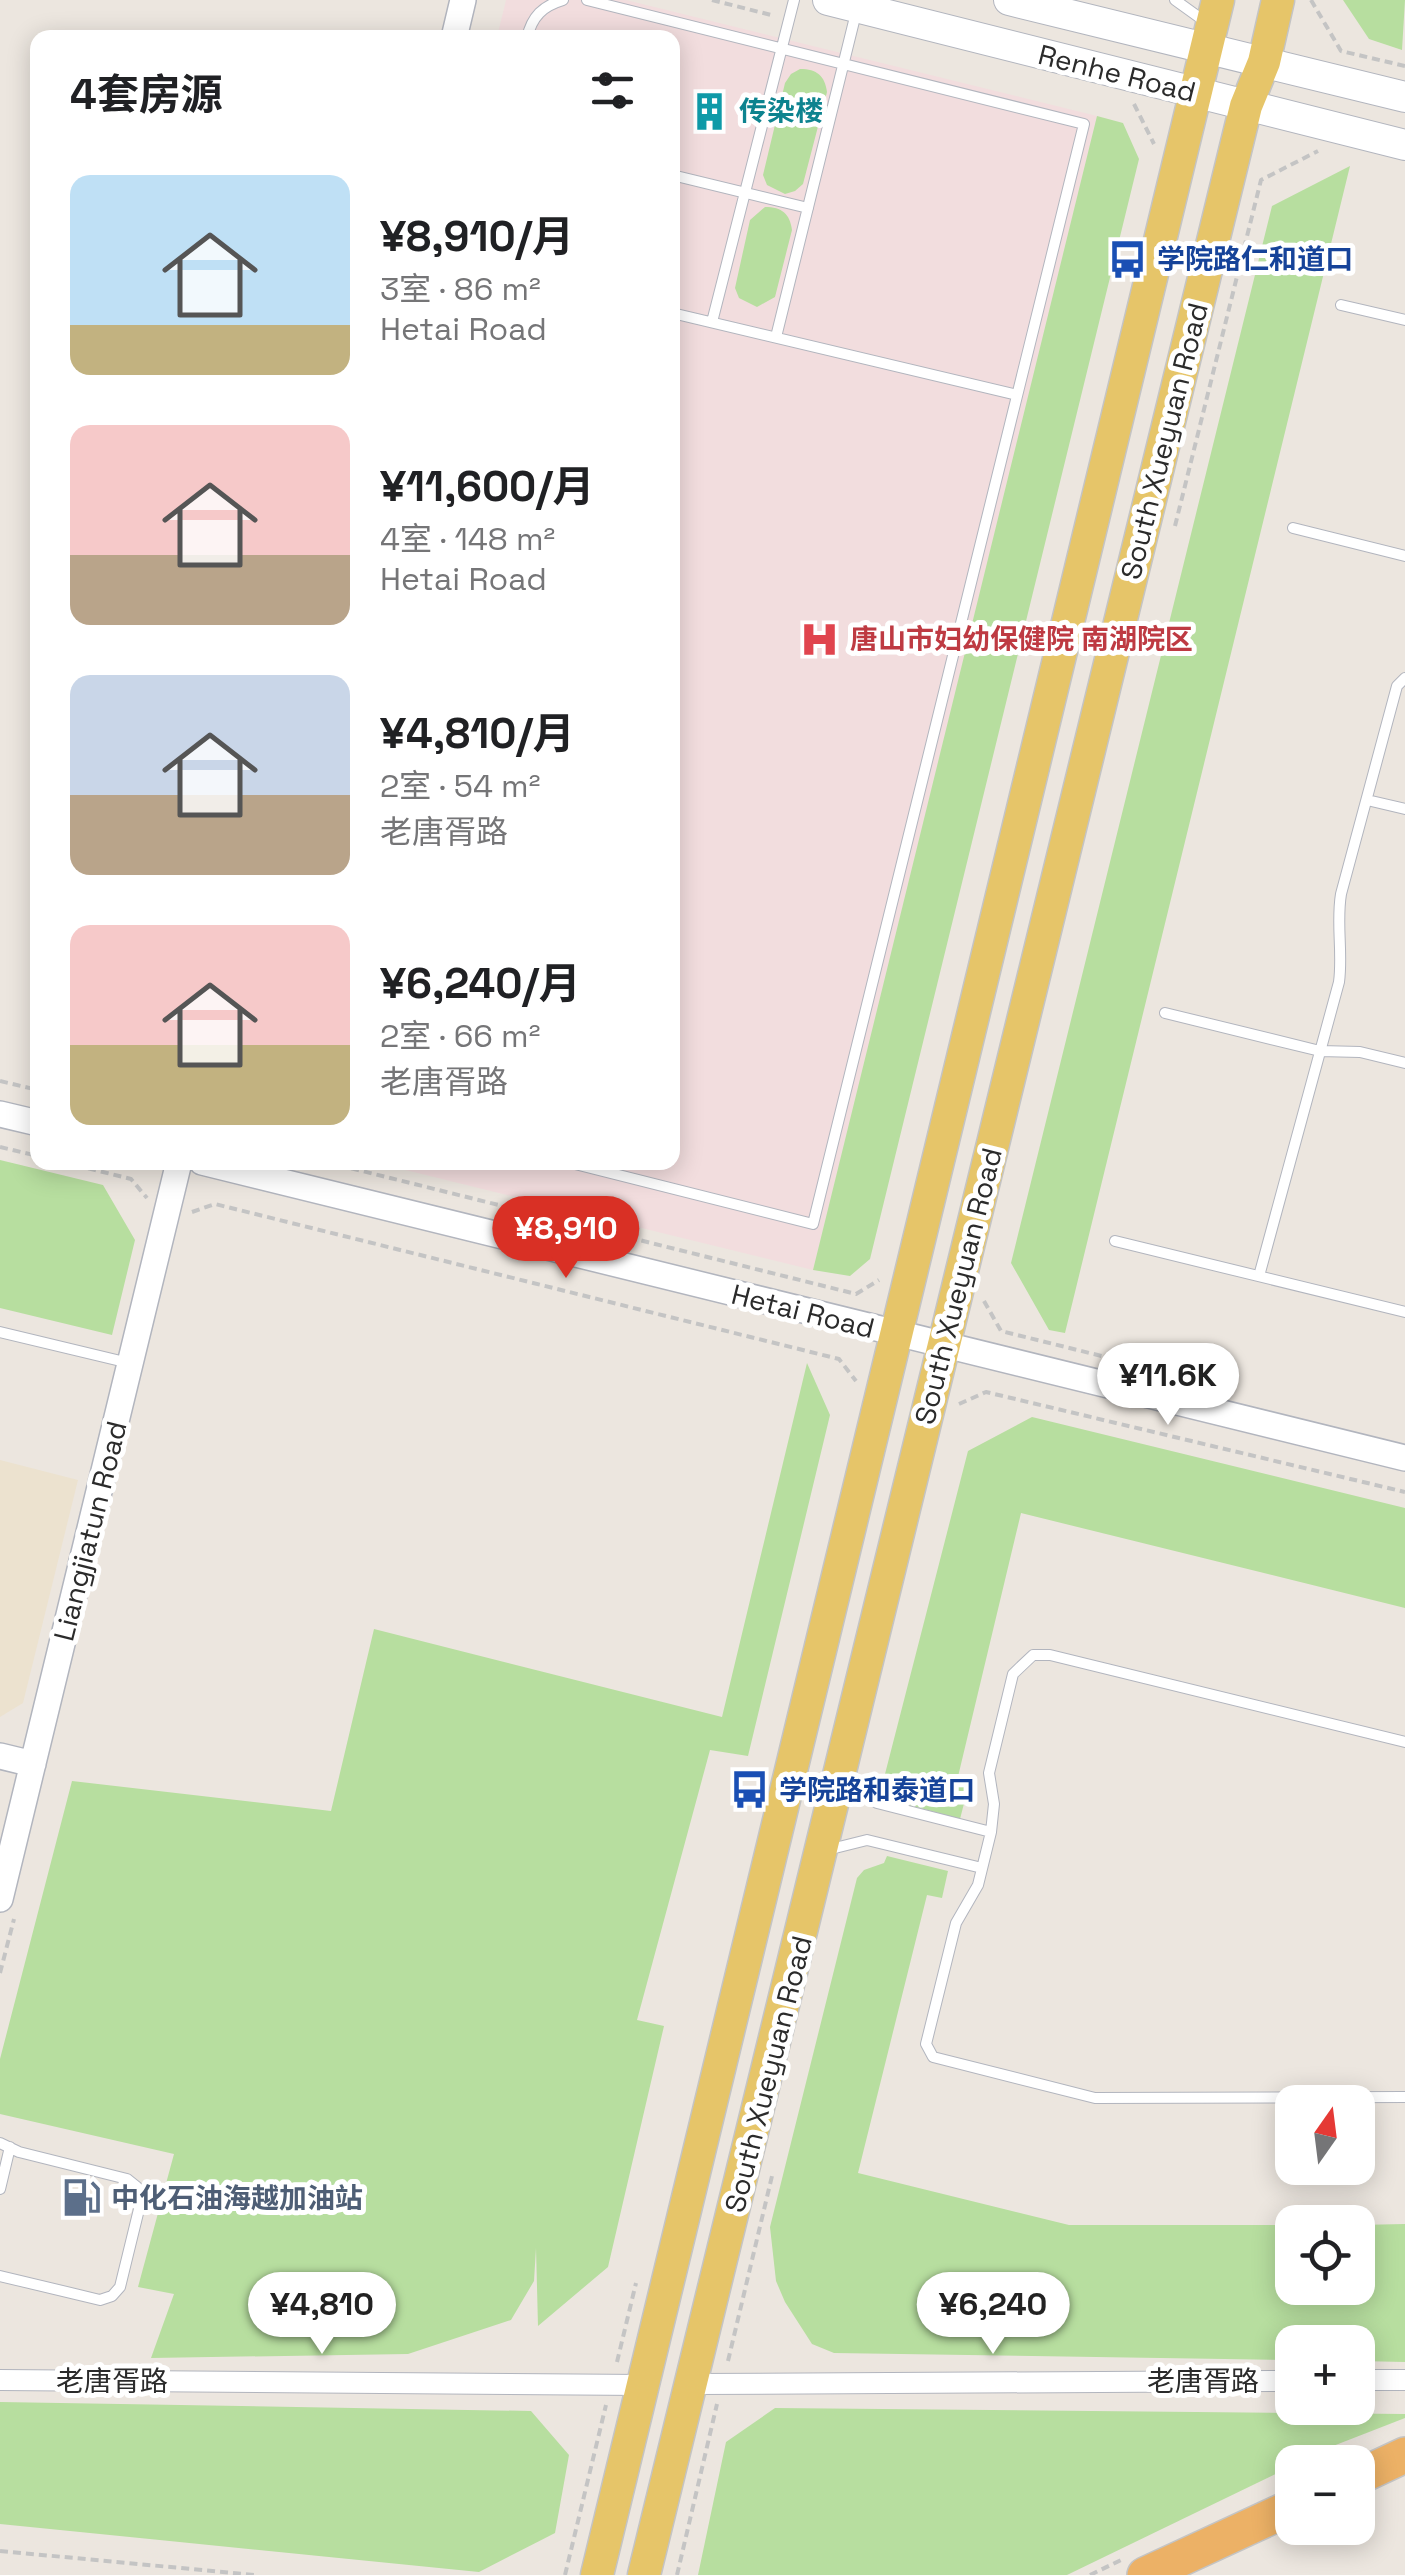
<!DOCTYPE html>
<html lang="zh">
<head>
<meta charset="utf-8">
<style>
  body { margin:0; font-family:"Space Grotesk","Noto Sans SC",sans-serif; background:#f6f6f6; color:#202124; height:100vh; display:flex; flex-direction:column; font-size:38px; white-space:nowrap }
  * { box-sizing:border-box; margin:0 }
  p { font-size:32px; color:#757577 }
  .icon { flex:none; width:55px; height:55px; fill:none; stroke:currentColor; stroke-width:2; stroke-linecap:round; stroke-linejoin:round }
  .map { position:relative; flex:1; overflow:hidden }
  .details { position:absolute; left:30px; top:30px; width:650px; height:1140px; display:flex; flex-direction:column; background:#fff; border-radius:20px; box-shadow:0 5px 25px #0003 }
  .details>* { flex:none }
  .needle { width:65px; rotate:14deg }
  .controls { position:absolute; left:1275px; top:2085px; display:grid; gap:20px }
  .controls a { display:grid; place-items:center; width:100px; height:100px; border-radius:20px; background:#fff; box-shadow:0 5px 25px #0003; font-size:50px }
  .price { position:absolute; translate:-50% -85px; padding:0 22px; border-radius:35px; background:#fff; color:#222; font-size:32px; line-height:65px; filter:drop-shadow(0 2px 5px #0008) }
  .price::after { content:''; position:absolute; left:50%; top:60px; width:30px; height:22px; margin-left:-15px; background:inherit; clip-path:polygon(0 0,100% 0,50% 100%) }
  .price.on { background:#d93025; color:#fff }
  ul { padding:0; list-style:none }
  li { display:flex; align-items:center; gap:30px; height:250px; padding:0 40px }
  li span { display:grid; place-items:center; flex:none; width:280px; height:200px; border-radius:20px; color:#555 }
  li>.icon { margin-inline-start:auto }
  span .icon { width:120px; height:120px; fill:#fffc; stroke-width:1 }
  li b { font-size:42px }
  h2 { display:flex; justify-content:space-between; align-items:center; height:120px; padding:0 40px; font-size:42px }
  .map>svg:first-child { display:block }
  .education { fill:#ece2cf }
  .medical { fill:#f2ddde }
  .green { fill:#b7de9f }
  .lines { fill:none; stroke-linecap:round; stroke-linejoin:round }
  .service-casing { stroke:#b2b5be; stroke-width:12 }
  .minor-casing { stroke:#b2b5be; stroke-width:22 }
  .tertiary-casing { stroke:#b2b5be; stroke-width:28 }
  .secondary-casing { stroke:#b2b5be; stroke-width:32 }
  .primary-casing { stroke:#c4c4c4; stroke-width:35 }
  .trunk-casing { stroke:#c4c4c4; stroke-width:38 }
  .path { stroke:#c4c4c4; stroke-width:4; stroke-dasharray:8 5; stroke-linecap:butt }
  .service { stroke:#fff; stroke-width:10 }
  .minor { stroke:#fff; stroke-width:20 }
  .tertiary { stroke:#fff; stroke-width:25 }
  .secondary { stroke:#fff; stroke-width:30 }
  .primary { stroke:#e6c569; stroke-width:32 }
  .trunk { stroke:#ecb166; stroke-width:35 }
  .labels { text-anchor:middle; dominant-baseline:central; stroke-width:10; stroke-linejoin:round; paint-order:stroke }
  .street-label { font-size:28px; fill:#2b2b2b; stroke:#fff }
  .culture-label { font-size:28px; font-weight:bold; fill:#0d838f; stroke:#fff; text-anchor:start }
  .transit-label { font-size:28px; font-weight:bold; fill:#164399; stroke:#fff; text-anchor:start }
  .health-label { font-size:28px; font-weight:bold; fill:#be3a42; stroke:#fff; text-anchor:start }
  .service-label { font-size:28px; font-weight:bold; fill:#4e5e75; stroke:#fff; text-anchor:start }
</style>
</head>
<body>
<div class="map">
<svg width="1405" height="2575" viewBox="0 0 1405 2575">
  <rect width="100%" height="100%" fill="#ece6df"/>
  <path class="education" d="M0,1460L78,1480L23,1703L0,1717Z"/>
  <path class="medical" d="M506,0H626L1097,116L813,1270L377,1163L672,1162V38L497,37Z"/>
  <path class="green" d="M1343,0H1405L1402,50L1369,39Z
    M800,69C817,69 825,76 827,92L803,184L795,191L785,194L767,185L763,175L785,83L791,74Z
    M1097,116L1123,123L1139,159L870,1259L850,1276L813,1270Z
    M1350,166L1065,1333L1049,1330L1011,1263L1272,206Z
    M765,207C782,207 790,214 792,230L775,297L757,307L739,298L735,288L750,220Z
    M0,1160L103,1185L135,1240L112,1335L0,1308Z
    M807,1363L830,1415L748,1756L710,1750L637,2020L664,2026L608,2267L538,2326L536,2248L534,2281L511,2320L408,2354L151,2358L174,2294L138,2287L174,2154L0,2114V2059L72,1781L331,1811L374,1629L722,1717Z
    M1032,1417L1405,1508V1608L1021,1513L956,1785L968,1788L960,1819L902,1803L903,1796L889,1784L885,1774L968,1451Z
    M887,1856L948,1871L942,1898L927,1895L858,2173L1069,2225H1292V2288H1358V2225L1405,2224V2362L1358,2361V2342H1292V2360L834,2353L812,2344L785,2302L776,2281L770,2227L857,1878L864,1870L884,1863Z
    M0,2402L531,2411L569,2455L555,2533L479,2572L0,2524Z
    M775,2408L1405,2414V2418L1292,2462V2466L1067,2575H698L726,2442Z"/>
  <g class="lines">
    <defs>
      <path id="service" d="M1175,0L1207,23
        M527,38C532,16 543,6 563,0
        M672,175L808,208
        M1341,305L1405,320
        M672,313L1017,395
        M712,322L794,0
        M776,337L856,13
        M1293,528L1405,556
        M1367,800L1405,809
        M1165,1013L1320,1051L1360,1052L1405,1063
        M567,1162L813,1224L1084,124L587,0
        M1115,1241L1405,1312
        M1259,1276L1339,982C1343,952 1336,924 1341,894L1397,686L1405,678
        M0,1332L129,1363
        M1405,1742L1050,1655H1033L1013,1674L989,1773L994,1804L991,1832L978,1885L956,1923L926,2044L933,2057L1095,2098L1405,2097
        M848,1774L858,1791L877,1803L991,1832
        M827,1850L867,1840L982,1868
        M0,2143L19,2152L127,2179L137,2187L141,2201L120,2287L112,2296L100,2300L0,2276
        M0,2189L10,2147"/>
      <path id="minor" d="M0,2380L643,2385
        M1358,2380H1405
        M693,2384L1292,2381"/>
      <path id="tertiary" d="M454,38L463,0
        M0,1114L38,1123
        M202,1162L1405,1458
        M0,1756L33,1764
        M0,1899L179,1162"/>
      <path id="secondary" d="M828,0L1405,145
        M1009,0L1405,97"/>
      <path id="primary" d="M597,2575L1218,0
        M644,2575L1246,106L1264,62L1278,0"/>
      <path id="trunk" d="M1358,2477L1405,2455
        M1145,2575L1292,2507"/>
    </defs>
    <use href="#service" class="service-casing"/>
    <use href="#minor" class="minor-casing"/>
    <use href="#tertiary" class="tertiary-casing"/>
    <use href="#secondary" class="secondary-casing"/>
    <use href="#primary" class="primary-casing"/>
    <use href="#trunk" class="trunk-casing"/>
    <path class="path" d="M712,0L775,16
      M1311,0L1341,51L1405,66
      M1134,104L1154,144
      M1175,526L1261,180L1318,151
      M0,1081L38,1090
      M0,1147L38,1156
      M63,1162L131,1179L147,1198
      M326,1162L856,1294L879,1280
      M192,1212L215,1204L839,1359L856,1381
      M984,1301L1001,1331L1162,1371
      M959,1404L986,1392L1405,1492
      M0,1973L14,1919
      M728,2361L772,2176
      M617,2362L636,2283
      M0,2551L255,2575
      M565,2575L606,2405
      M677,2575L717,2404
      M1090,2575L1121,2560"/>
    <use href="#service" class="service"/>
    <use href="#minor" class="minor"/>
    <use href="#tertiary" class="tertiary"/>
    <use href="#secondary" class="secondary"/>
    <use href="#primary" class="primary"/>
    <use href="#trunk" class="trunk"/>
  </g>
  <defs>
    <symbol id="building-bare" viewBox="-9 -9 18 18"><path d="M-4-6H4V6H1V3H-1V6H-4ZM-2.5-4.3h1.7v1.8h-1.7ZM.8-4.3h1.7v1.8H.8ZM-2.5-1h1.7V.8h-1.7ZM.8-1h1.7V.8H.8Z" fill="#0f9aa8" stroke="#fff" stroke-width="2.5" paint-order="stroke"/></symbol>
    <symbol id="bus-bare" viewBox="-9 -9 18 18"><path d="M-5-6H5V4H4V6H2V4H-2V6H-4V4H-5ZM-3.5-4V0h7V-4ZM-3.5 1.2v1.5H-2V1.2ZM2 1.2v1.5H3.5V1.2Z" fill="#1a4fb4" stroke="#fff" stroke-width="2.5" paint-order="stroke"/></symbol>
    <symbol id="hospital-bare" viewBox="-9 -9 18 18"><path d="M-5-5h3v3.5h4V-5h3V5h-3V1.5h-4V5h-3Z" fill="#e0444e" stroke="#fff" stroke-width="2.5" paint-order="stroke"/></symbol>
    <symbol id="fuel-bare" viewBox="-9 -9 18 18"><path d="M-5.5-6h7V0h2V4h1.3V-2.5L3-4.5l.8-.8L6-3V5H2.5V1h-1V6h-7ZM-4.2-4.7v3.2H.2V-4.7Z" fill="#5c6f8a" stroke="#fff" stroke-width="2.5" paint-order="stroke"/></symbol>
  </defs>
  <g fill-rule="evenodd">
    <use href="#building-bare" x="682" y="84" width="55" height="55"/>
    <use href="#bus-bare" x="1100" y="232" width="55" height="55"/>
    <use href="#hospital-bare" x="792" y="612" width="55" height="55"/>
    <use href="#bus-bare" x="722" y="1762" width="55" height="55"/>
    <use href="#fuel-bare" x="54" y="2170" width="55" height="55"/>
  </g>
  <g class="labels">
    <g class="street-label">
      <text transform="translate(1117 73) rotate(14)">Renhe Road</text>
      <text transform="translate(1164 441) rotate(-76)">South Xueyuan Road</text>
      <text transform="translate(958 1286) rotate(-76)">South Xueyuan Road</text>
      <text transform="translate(803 1311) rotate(14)">Hetai Road</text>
      <text transform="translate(90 1531) rotate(-76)">Liangjiatun Road</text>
      <text transform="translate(768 2074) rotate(-76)">South Xueyuan Road</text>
      <text x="112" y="2381">老唐胥路</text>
      <text x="1203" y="2381">老唐胥路</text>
    </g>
    <g class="culture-label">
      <text x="739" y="111">传染楼</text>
    </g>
    <g class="transit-label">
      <text x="1157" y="259">学院路仁和道口</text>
      <text x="779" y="1790">学院路和泰道口</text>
    </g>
    <g class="health-label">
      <text x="850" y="639">唐山市妇幼保健院 南湖院区</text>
    </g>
    <g class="service-label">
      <text x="111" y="2198">中化石油海越加油站</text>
    </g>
  </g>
</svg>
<div class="controls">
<a><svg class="needle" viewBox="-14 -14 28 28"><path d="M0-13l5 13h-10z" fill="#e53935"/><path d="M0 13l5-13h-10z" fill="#757577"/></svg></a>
<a><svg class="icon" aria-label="locate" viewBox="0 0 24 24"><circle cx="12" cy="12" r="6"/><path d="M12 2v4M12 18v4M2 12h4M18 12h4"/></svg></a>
<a>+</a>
<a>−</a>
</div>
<b class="price on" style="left:566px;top:1281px">¥8,910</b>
<b class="price" style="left:1168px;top:1428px">¥11.6K</b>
<b class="price" style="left:322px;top:2357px">¥4,810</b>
<b class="price" style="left:993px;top:2357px">¥6,240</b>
<section class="details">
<h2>4套房源<svg class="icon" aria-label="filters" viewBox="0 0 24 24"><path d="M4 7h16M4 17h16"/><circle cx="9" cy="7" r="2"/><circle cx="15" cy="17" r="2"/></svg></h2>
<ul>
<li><span style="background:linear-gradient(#bfe0f5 75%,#c2b280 0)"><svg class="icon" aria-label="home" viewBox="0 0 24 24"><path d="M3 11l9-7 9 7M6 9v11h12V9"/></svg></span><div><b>¥8,910/月</b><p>3室 · 86 m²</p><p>Hetai Road</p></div></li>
<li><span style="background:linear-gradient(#f6c9c9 65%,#b9a48a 0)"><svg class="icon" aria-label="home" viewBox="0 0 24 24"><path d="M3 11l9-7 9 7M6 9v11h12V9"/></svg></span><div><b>¥11,600/月</b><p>4室 · 148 m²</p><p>Hetai Road</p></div></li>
<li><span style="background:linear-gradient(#c9d6e8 60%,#b9a48a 0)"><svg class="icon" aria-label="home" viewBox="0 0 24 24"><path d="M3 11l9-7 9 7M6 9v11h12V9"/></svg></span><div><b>¥4,810/月</b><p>2室 · 54 m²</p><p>老唐胥路</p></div></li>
<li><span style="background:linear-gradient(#f6c9c9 60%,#c2b280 0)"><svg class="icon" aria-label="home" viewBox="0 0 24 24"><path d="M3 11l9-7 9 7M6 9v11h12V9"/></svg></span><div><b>¥6,240/月</b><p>2室 · 66 m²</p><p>老唐胥路</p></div></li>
</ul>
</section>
</div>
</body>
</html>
